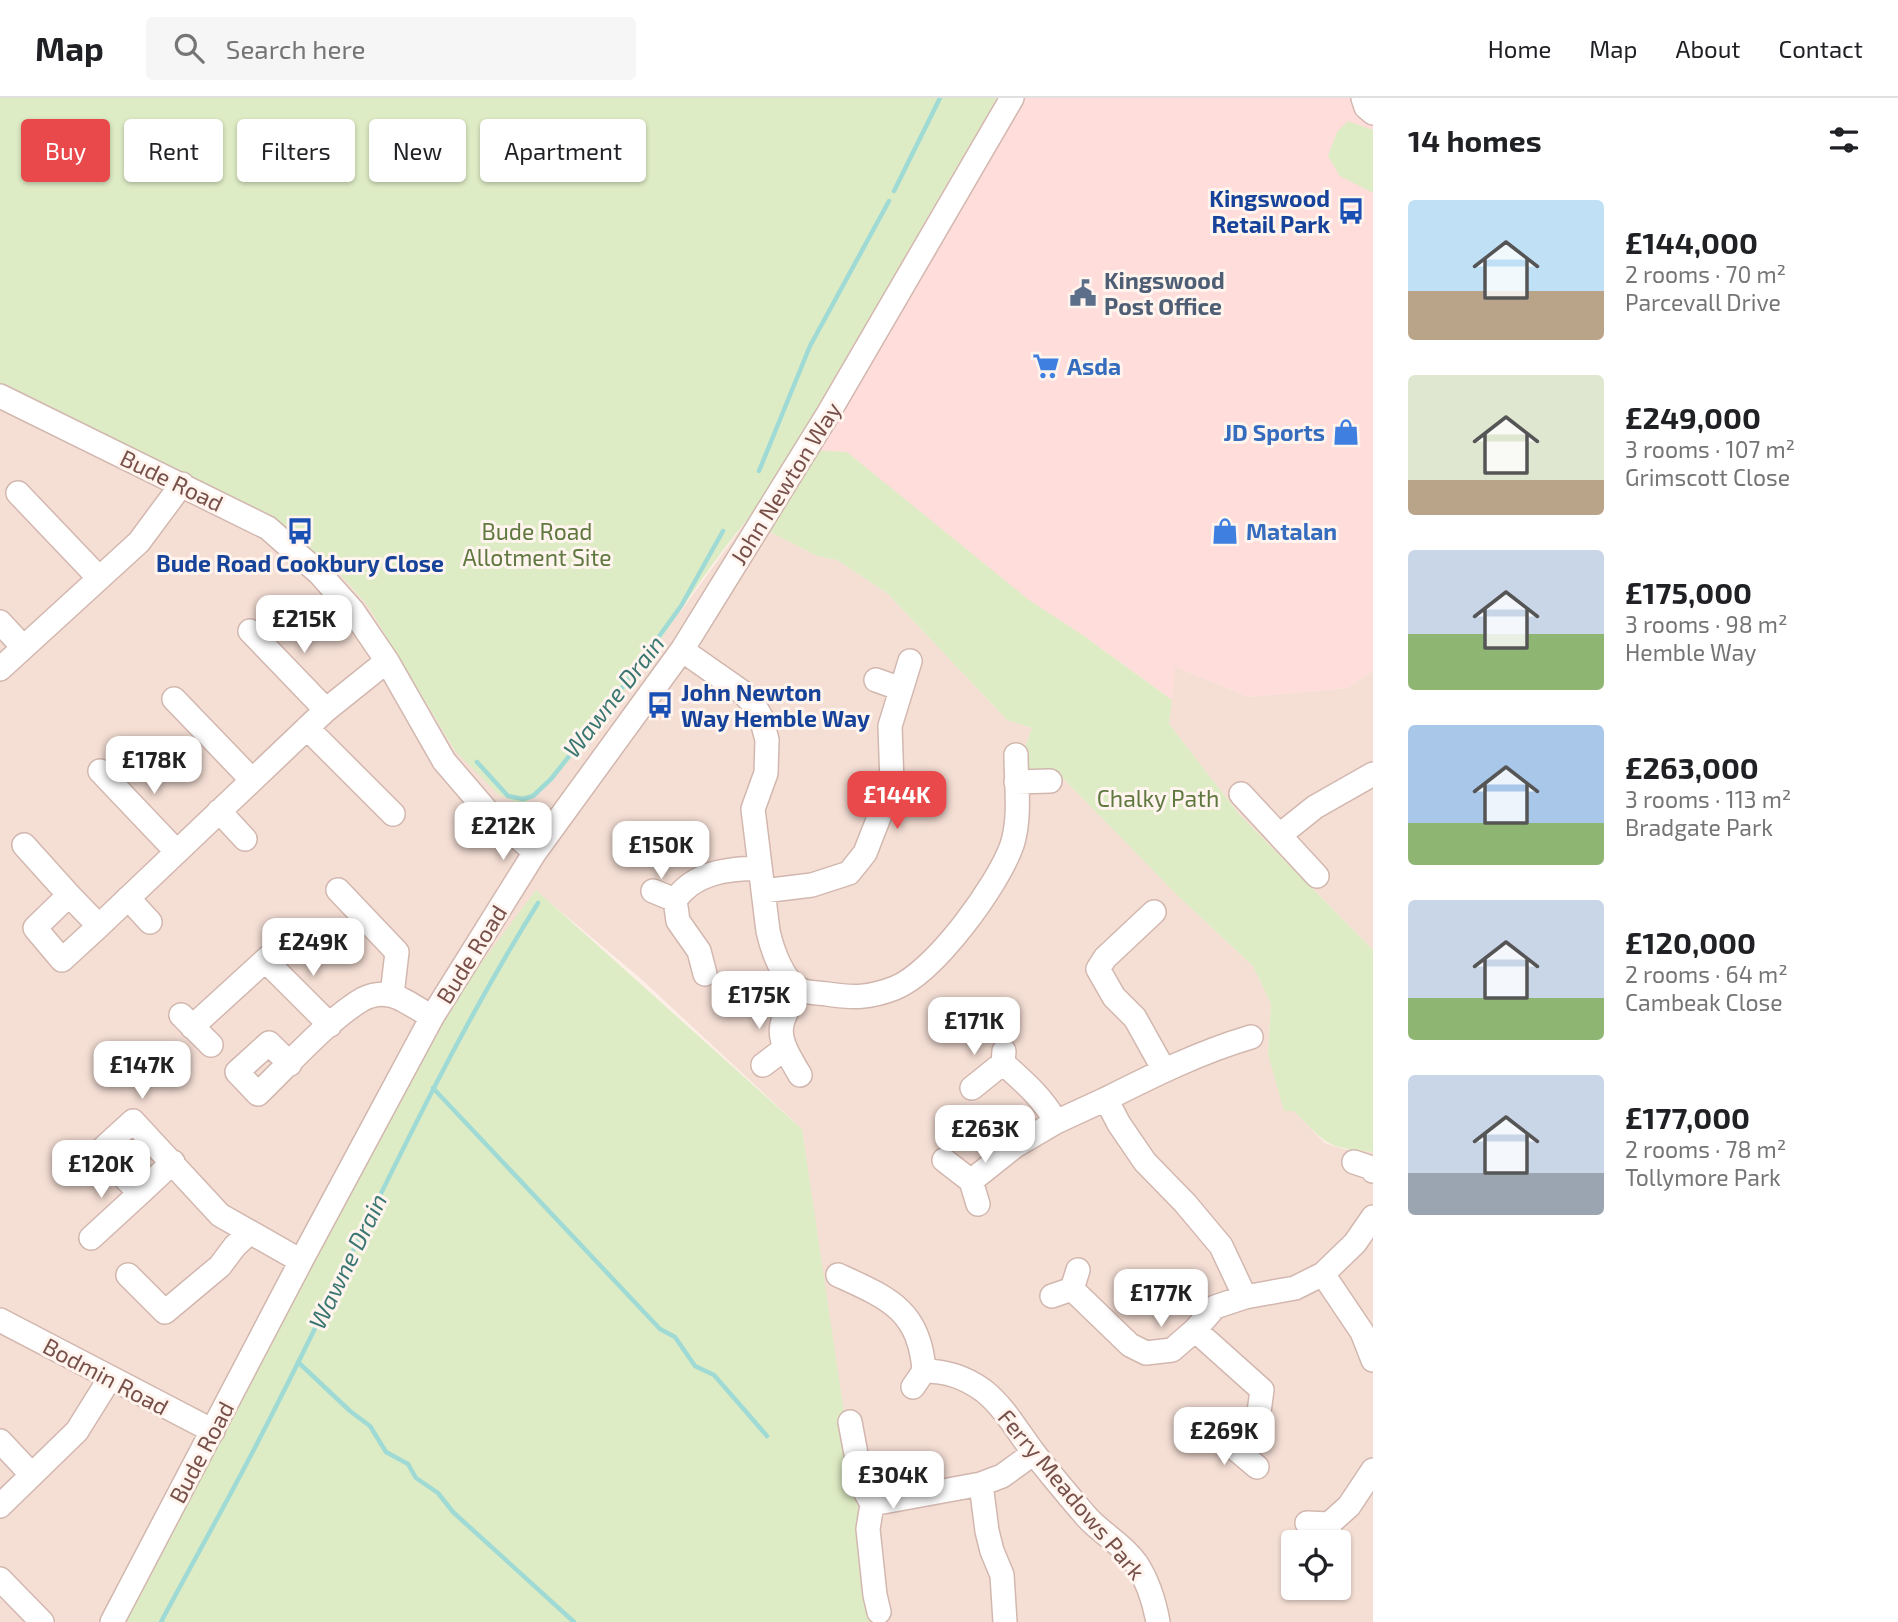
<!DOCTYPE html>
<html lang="en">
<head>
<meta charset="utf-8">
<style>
  body { margin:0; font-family:"Exo 2",sans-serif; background:#f6f6f6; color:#202124; height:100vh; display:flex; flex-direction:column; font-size:26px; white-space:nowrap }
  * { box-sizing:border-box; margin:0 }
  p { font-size:23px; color:#757577 }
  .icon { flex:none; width:38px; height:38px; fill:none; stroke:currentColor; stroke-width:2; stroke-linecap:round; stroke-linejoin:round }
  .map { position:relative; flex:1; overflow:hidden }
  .drawer { display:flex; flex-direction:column; background:#fff; width:525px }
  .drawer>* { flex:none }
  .hud { position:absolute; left:21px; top:21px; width:665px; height:63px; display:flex; gap:14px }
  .fabs { position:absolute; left:1281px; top:1432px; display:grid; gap:14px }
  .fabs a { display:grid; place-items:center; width:70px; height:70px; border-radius:7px; background:#fff; box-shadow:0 2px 5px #0004; font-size:35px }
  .price { position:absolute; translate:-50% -60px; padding:0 16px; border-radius:14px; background:#fff; color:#222; font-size:23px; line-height:46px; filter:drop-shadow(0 2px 4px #0008) }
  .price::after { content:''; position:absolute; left:50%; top:42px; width:21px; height:16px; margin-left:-10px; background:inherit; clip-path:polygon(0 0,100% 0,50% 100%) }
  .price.selected { background:#ea494b; color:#fff }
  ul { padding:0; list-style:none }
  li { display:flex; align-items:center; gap:21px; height:175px; padding:0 35px }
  li span { display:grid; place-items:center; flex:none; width:196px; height:140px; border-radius:7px; color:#555 }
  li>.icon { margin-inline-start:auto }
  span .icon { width:84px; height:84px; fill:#fffc; stroke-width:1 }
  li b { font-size:30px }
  h2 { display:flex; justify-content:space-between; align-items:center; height:84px; padding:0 35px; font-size:30px }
  .tag { padding:0 24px; border-radius:7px; background:#fff; box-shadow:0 2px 5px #0004; font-size:24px; line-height:63px }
  .tag.selected { background:#ea494b; color:#fff }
  header { display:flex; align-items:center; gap:42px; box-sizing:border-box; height:98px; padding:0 35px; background:#fff; border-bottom:2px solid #e0e0e0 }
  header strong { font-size:33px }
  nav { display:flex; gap:38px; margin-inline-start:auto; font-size:24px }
  .search { width:490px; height:63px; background:#f6f6f6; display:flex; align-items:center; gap:18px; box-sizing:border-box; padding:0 24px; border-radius:7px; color:#757577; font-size:26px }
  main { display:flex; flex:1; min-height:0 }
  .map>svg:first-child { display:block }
  .residential { fill:#f5dfd5; fill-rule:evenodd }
  .commercial { fill:#fedddb }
  .green { fill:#deecc5 }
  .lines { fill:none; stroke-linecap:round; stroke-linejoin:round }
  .stream { stroke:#a0dad5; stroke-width:4.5 }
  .minor-casing { stroke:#d2b7af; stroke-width:26 }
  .minor { stroke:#fff; stroke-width:23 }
  .labels { text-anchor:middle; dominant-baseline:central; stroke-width:6; stroke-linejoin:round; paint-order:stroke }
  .transit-label { font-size:23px; font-weight:bold; fill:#164399; stroke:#fff4ee; text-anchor:end }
  .service-label { font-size:23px; font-weight:bold; fill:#4e5e75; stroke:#fff4ee; text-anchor:start }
  .shop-label { font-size:23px; font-weight:bold; fill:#366cbe; stroke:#fff4ee; text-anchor:start }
  .street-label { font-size:23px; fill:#78504a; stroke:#fff4ee }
  .park-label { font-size:23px; fill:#5e783f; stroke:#fff4ee }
  .water-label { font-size:24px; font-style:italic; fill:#3a7672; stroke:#fff4ee }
</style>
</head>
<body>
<header>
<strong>Map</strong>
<div class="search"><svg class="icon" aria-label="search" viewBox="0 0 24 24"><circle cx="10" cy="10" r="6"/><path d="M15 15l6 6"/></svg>Search here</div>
<nav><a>Home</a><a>Map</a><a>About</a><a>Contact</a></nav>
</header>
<main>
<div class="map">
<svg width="1373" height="1524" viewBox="0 0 1373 1524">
  <rect width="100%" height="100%" fill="#fdefe7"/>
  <path class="residential" d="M0,286L268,423L331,466L368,508L455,653L681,513L747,422L817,458L837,462L887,495L1007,622L1032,630L1025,649L1032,674H1057L1178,798L1253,868L1271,906L1268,956L1294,1013L1325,1045L1343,1051L1373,1054V1524H871L858,1409L833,1258L802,1031L639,879L536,793L123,1524H0ZM1293,1444H1339V1489H1293Z
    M1174,568L1249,599L1347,590L1373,573V852L1239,716L1168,625Z"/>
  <path class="commercial" d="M997,0H1373V573L1347,590L1249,599L1175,569L1172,602L1084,538L793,351Z"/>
  <path class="green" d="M0,0H997L793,351L847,354L1029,502L1084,538L1172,602L1169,626L1239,716L1373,852V1054C1326,1050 1327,1046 1294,1013H1284L1268,956L1271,906L1253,868L1178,798L1057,674H1032L1025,669V649L1032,630L1007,622L887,495L837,462L817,458L747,422C669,515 618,629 523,707L499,697L455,653L368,508L331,466L268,423L0,286Z
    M1348,23L1373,32V95L1340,78L1328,58L1337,34Z
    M536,792L802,1031L858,1409L871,1524H123L406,982L479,868Z"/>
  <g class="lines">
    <path class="stream" d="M894,93L940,0
      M759,373L810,248L889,103
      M477,664L508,698L523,701L533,698L551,681L608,609L681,508L723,433
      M433,990L660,1231L675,1239L695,1268L714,1277L767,1338
      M298,1264L350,1313L370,1328L386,1354L408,1366L416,1380L438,1395L453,1414L574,1524
      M161,1524C195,1460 231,1397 264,1332C355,1156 433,973 538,805"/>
    <defs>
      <path id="minor" d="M1363,0L1366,9L1373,15
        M0,298L268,430L320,476L353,513L387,563L444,663L487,713L535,754
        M18,395L99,480
        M0,524L23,549
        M250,533L326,612
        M682,552L742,594L753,605L761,619L767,642L766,675L753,711L768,833C772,851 783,884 801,892C808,895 820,895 827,896C854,900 869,900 895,890C935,874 998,787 1012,747C1021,719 1016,686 1016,657
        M0,571L139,444L182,386
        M876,582L901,591
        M174,601L252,682
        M307,630L393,716
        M100,673L177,754
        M1016,684L1050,683
        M1241,696L1317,778
        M219,713L245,741
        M1280,737L1315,709L1373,676
        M24,747L69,797
        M338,792L397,854L392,897
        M653,793L675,802
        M763,793L812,787L849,775L865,755L892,686L890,628L910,563
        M128,800L150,824
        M1154,814L1105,860L1098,871L1114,899L1135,920L1164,972
        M99,828L69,797L35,830L62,862L99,828L326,612L387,563
        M266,863L330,927
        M705,876L699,853L678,823L675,802C695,774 727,771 759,770
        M181,917L211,947
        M192,929L272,856
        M1251,939C1200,954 1154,977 1106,1001L1119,1026L1145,1064L1185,1105L1221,1148L1245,1199L1295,1190L1323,1176L1362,1234L1373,1262
        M1004,953L1003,965C1024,984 1042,999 1056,1024
        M290,966L269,945L237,974L258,996C287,968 330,920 363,901C371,897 380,895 389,897C400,898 421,913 432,919
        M763,967L784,951
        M800,977C776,937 774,930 800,892
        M972,990L1003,965
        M944,1062L971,1083L978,1106
        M173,1064L140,1095L99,1054L133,1023L220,1117L301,1163
        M1354,1064L1372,1070L1373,1073
        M971,1083L1015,1048L1056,1024L1106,1001
        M91,1140L140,1095
        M1323,1176L1355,1145L1373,1119
        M128,1177L165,1214L220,1168L235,1148L250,1134
        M838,1177C888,1200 920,1212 924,1273
        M1072,1191L1130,1247L1146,1255L1172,1252L1195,1232L1215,1209L1245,1199
        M1052,1198L1072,1191L1078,1172
        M0,1222L213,1333
        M1195,1232L1262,1292L1259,1314L1230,1345
        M913,1289L924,1273C947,1273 965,1279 984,1293C1005,1310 1018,1334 1034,1355C1050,1376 1068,1397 1085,1417C1100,1435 1122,1445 1136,1465C1148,1483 1154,1502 1158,1524
        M850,1324L862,1388L872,1406L868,1431L875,1497L879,1514
        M1219,1337L1257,1369
        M0,1343L32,1377
        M981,1386L987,1433L992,1453L1002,1477L1005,1524
        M872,1406L981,1386L1002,1378L1034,1355
        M0,1408L77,1333L110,1280
        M1307,1425L1329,1426L1331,1444
        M1329,1426L1349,1408L1373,1372
        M0,1481L42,1524
        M112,1524L301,1163L432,919L535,754L682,552L828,316L1012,0"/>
    </defs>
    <use href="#minor" class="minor-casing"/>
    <use href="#minor" class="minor"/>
  </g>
  <defs>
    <symbol id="bus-bare" viewBox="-9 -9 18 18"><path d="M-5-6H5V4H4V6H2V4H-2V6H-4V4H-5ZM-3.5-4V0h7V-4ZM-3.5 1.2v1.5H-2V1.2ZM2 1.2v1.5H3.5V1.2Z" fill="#1a4fb4" stroke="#fff4ee" stroke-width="2.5" paint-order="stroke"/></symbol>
    <symbol id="civic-bare" viewBox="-9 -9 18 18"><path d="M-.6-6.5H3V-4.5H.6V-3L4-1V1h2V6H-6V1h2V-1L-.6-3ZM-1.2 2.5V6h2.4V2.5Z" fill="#5c6f8a" stroke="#fff4ee" stroke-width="2.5" paint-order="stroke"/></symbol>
    <symbol id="supermarket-bare" viewBox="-9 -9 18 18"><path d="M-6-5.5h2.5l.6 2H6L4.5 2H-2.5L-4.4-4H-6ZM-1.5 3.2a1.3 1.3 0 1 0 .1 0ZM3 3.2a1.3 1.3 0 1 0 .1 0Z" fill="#3f7fe0" stroke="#fff4ee" stroke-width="2.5" paint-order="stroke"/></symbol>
    <symbol id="shop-bare" viewBox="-9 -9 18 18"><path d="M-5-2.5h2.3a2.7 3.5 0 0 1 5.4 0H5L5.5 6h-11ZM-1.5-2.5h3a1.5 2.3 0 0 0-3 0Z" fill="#3f7fe0" stroke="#fff4ee" stroke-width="2.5" paint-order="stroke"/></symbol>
  </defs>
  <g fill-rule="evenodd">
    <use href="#bus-bare" x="1332" y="94" width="38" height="38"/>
    <use href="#civic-bare" x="1064" y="176" width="38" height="38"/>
    <use href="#supermarket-bare" x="1027" y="249" width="38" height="38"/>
    <use href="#shop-bare" x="1327" y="315" width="38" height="38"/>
    <use href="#bus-bare" x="281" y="414" width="38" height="38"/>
    <use href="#shop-bare" x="1206" y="414" width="38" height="38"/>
    <use href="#bus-bare" x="641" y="588" width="38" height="38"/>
  </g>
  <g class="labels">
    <g class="transit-label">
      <text x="1330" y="100">Kingswood<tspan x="1330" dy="26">Retail Park</tspan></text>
      <text x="300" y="465" text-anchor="middle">Bude Road Cookbury Close</text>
      <text x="681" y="594" text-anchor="start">John Newton<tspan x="681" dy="26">Way Hemble Way</tspan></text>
    </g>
    <g class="service-label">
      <text x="1104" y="182">Kingswood<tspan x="1104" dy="26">Post Office</tspan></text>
    </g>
    <g class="shop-label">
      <text x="1067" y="268">Asda</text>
      <text x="1325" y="334" text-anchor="end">JD Sports</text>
      <text x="1246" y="433">Matalan</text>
    </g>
    <g class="street-label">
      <text transform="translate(172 382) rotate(26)">Bude Road</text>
      <text transform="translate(785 385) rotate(-58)">John Newton Way</text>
      <text transform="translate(471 856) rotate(-58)">Bude Road</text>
      <text transform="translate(106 1278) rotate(28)">Bodmin Road</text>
      <text transform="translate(201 1354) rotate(-62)">Bude Road</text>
      <text transform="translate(1072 1396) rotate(50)">Ferry Meadows Park</text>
    </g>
    <g class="park-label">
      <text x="537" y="433">Bude Road<tspan x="537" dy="26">Allotment Site</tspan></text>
      <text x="1158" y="700">Chalky Path</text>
    </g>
    <g class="water-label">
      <text transform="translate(613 598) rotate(-52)">Wawne Drain</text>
      <text transform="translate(347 1163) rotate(-64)">Wawne Drain</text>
    </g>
  </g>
</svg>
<div class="fabs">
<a><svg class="icon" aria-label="locate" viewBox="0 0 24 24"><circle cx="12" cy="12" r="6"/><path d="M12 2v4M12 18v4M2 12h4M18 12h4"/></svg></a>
</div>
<b class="price" style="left:304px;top:557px">£215K</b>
<b class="price" style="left:154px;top:698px">£178K</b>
<b class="price selected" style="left:897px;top:733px">£144K</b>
<b class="price" style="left:503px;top:764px">£212K</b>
<b class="price" style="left:661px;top:783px">£150K</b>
<b class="price" style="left:313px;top:880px">£249K</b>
<b class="price" style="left:759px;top:933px">£175K</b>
<b class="price" style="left:974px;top:959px">£171K</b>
<b class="price" style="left:142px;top:1003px">£147K</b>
<b class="price" style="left:985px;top:1067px">£263K</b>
<b class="price" style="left:101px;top:1102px">£120K</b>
<b class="price" style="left:1161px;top:1231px">£177K</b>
<b class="price" style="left:1224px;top:1369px">£269K</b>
<b class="price" style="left:893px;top:1413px">£304K</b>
<div class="hud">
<a class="tag selected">Buy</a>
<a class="tag">Rent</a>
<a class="tag">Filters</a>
<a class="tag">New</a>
<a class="tag">Apartment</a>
</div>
</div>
<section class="drawer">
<h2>14 homes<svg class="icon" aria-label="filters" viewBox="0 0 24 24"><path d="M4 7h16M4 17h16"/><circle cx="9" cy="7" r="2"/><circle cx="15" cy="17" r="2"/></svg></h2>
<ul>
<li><span style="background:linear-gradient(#bfe0f5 65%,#b9a48a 0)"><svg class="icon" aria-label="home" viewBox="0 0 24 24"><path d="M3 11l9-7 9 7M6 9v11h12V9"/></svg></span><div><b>£144,000</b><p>2 rooms · 70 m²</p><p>Parcevall Drive</p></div></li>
<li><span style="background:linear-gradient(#dfe7d0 75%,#b9a48a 0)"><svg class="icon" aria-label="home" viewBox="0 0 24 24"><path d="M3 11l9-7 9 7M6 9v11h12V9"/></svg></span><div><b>£249,000</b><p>3 rooms · 107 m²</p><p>Grimscott Close</p></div></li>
<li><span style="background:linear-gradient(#c9d6e8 60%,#8fb573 0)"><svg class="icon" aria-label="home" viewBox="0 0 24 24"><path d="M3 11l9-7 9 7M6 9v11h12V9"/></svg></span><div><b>£175,000</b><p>3 rooms · 98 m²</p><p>Hemble Way</p></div></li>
<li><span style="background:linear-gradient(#a9c7e8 70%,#8fb573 0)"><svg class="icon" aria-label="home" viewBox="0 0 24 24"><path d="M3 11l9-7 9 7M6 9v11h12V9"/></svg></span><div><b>£263,000</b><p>3 rooms · 113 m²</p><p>Bradgate Park</p></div></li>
<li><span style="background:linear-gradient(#c9d6e8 70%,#8fb573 0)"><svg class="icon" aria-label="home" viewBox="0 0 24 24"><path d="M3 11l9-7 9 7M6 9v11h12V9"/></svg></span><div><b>£120,000</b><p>2 rooms · 64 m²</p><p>Cambeak Close</p></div></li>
<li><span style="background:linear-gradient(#c9d6e8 70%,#9aa5b1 0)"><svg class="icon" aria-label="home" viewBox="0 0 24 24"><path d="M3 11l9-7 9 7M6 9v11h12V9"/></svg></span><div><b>£177,000</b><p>2 rooms · 78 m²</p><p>Tollymore Park</p></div></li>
</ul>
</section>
</main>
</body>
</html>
